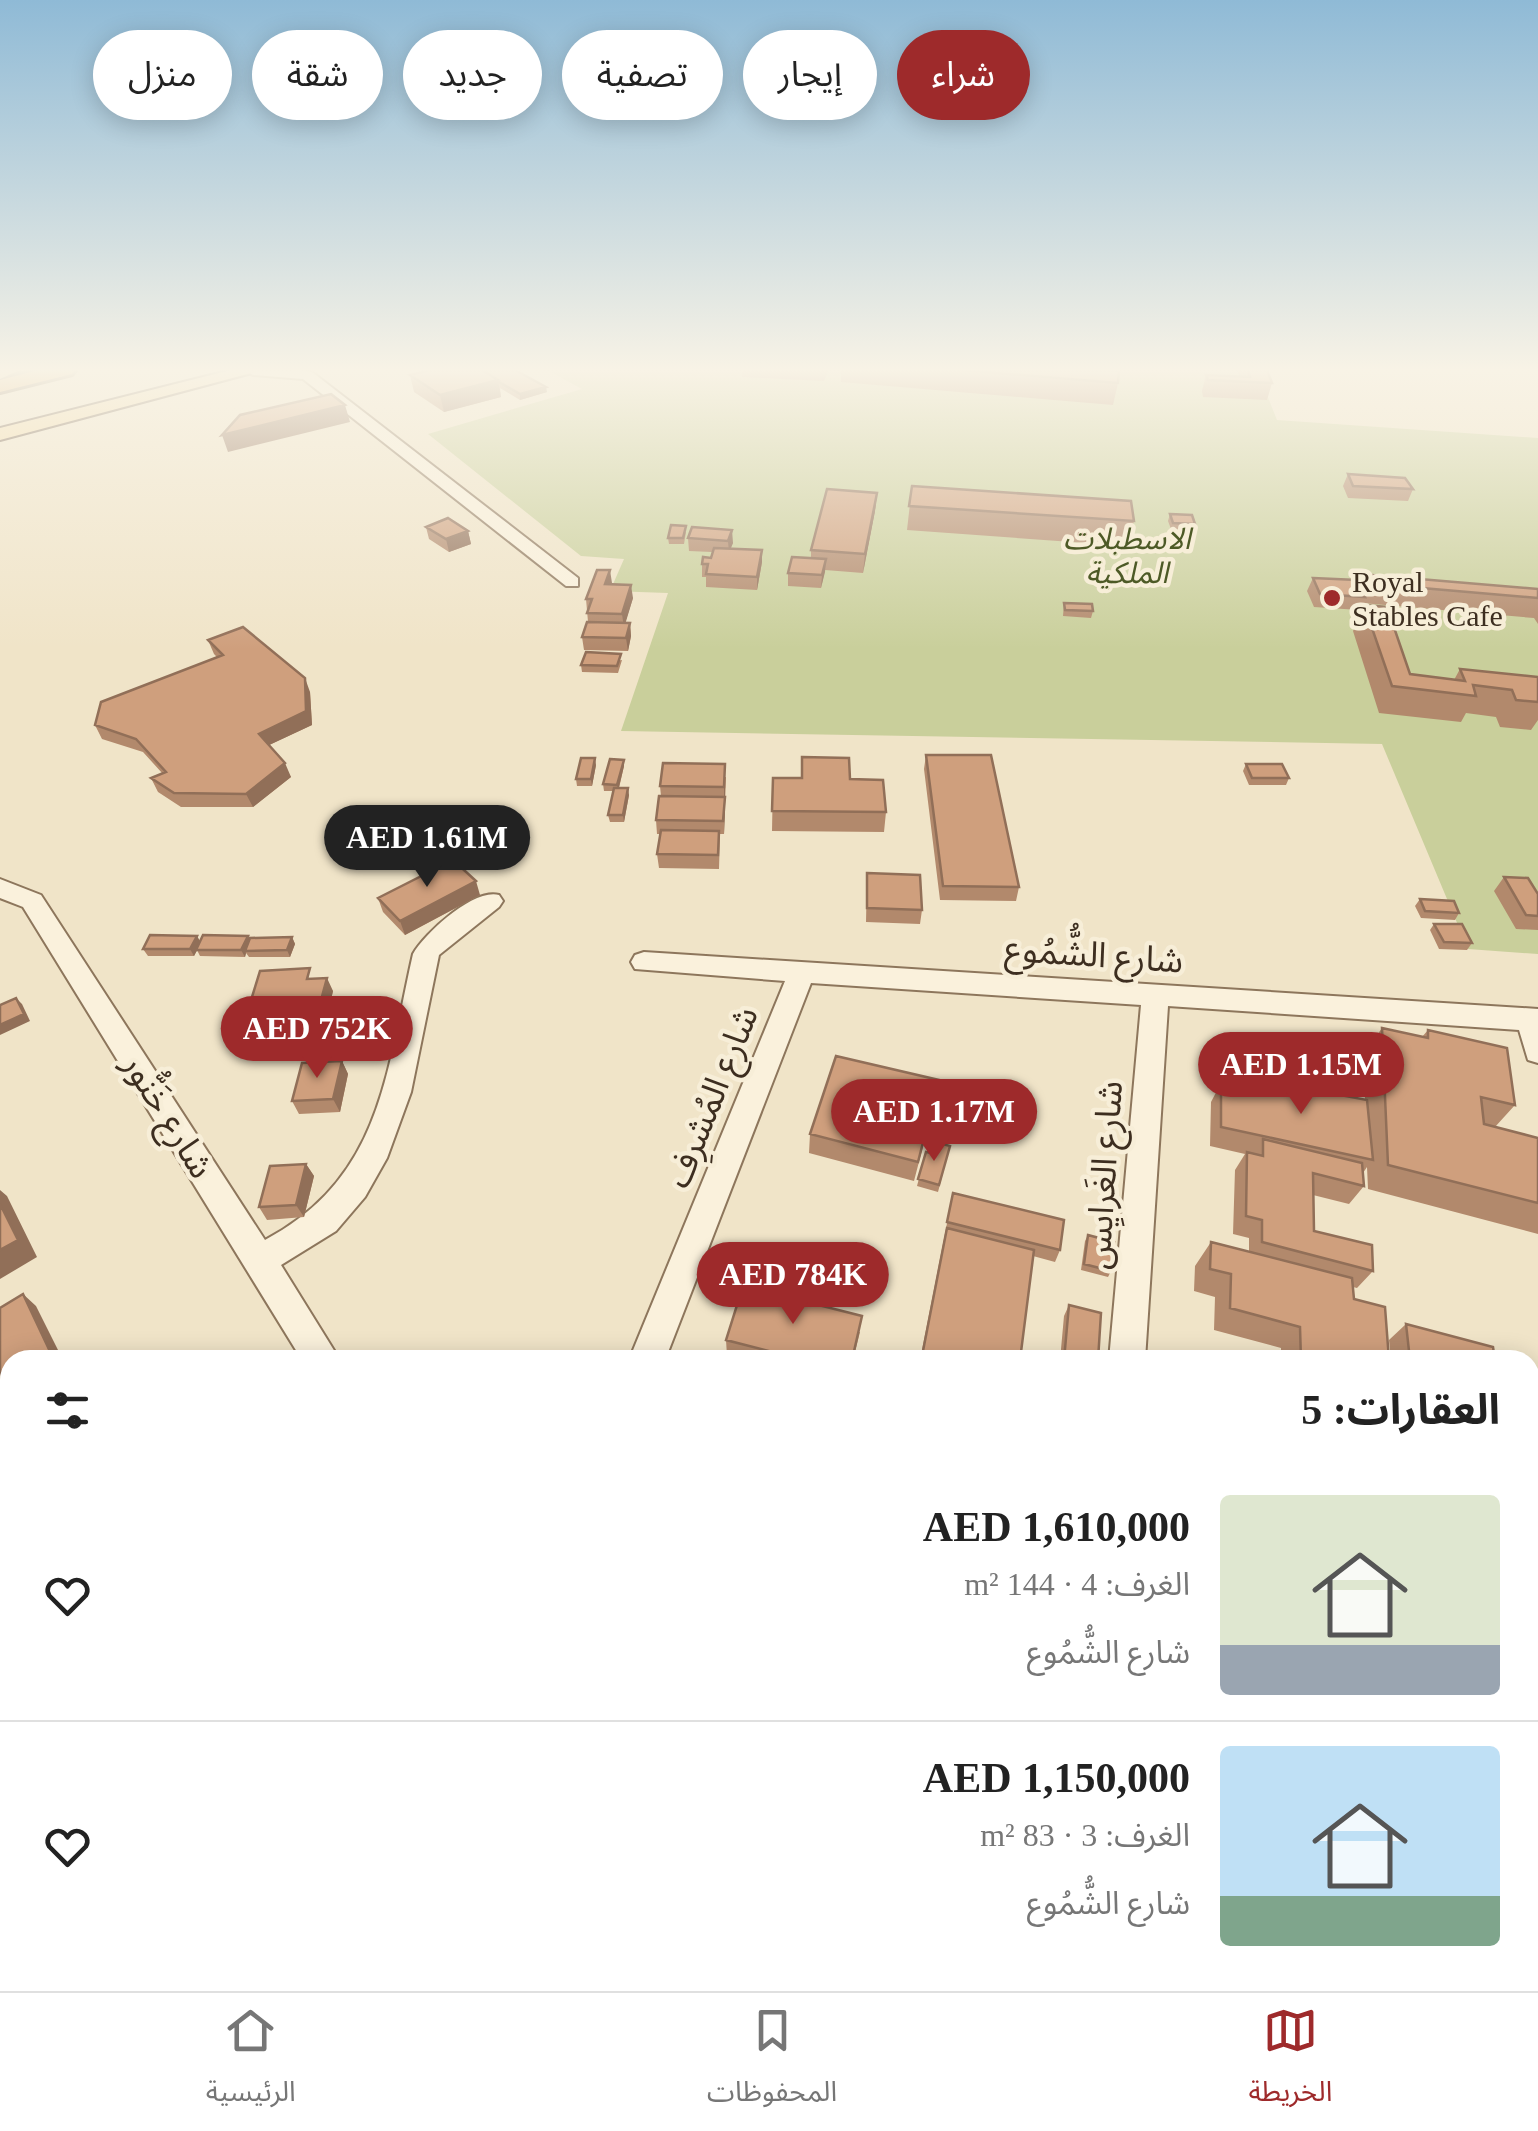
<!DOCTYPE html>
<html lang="ar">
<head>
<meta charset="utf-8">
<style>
  body { margin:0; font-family:"Times New Roman","Noto Sans Arabic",serif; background:#f6f6f6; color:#222; direction:rtl; height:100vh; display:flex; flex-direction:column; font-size:38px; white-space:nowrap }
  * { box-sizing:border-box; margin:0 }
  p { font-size:32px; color:#767676 }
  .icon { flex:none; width:55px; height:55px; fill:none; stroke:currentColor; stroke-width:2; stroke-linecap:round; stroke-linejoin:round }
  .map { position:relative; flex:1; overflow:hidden; direction:ltr }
  .details { position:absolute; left:0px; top:1350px; width:1540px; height:642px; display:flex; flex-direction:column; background:#fff; border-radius:30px 30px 0 0; box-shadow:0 5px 25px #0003; direction:rtl }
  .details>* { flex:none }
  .hud { position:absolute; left:30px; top:30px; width:1000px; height:90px; direction:rtl; display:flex; gap:20px }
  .price { position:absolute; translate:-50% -85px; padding:0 22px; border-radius:35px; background:#9e2a2b; color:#fff; font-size:32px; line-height:65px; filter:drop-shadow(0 2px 5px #0008) }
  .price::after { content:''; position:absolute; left:50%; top:60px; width:30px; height:22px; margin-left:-15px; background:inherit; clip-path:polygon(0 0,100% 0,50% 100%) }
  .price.selected { background:#222; color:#fff }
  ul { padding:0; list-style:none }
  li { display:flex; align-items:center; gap:30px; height:250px; padding:0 40px }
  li+li { border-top:2px solid #e0e0e0 }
  li span { display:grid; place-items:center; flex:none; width:280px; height:200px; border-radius:10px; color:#555 }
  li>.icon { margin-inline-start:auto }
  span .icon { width:120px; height:120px; fill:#fffc; stroke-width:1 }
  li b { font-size:42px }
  h2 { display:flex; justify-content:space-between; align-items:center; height:120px; padding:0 40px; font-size:42px }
  .chip { padding:0 35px; border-radius:45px; background:#fff; box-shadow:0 5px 25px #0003; font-size:35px; line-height:90px }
  .chip.selected { background:#9e2a2b; color:#fff }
  .tabs { display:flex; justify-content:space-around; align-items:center; height:140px; border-top:2px solid #e0e0e0; background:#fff; font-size:28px; color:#767676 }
  .tabs a { display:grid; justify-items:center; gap:5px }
  .tabs .selected { color:#9e2a2b }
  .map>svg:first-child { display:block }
  .green { fill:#c9cf9b }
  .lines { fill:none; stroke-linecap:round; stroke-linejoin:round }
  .minor-casing { stroke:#8d765c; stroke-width:4 }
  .major-casing { stroke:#5b4430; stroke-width:4 }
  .highway-casing { stroke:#5b4430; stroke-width:6 }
  .minor { fill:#faf1dc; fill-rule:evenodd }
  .major { fill:#f3d9a0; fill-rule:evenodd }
  .highway { fill:#e0a458; fill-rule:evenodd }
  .wall { fill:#b2896c }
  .shaded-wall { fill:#916f58 }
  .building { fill:#cf9f7d; stroke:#916f58; stroke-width:2.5 }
  .poi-dot { fill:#9e2a2b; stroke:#f7eed8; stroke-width:4 }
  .labels { text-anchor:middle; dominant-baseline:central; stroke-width:9; stroke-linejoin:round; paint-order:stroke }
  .far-park-label { font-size:30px; font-style:italic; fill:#4d5a26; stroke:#f7eed8 }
  .far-poi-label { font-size:30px; fill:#3d2e20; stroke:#f7eed8; text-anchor:start }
  .street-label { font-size:35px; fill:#3d2e20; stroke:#f7eed8 }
</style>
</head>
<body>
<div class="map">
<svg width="1538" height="1991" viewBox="0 0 1538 1991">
  <rect width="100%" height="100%" fill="#f0e4c8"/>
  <path class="green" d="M547,370H1257L1277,420L1538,438V954L1468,949L1382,744L621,731L668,593L610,591L624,559L581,556L428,434L582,389Z"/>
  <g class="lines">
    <defs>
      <path id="minor" d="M299,370L312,372L578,578V586H566L303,379L253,375L246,371Z
        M0,879L41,895L265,1240C383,1177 386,1072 413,954C425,933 474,888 499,895L503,901L499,907L439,955L411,1092L387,1158L365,1197L336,1231L281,1265L340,1360H302L23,907L0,898Z
        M644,952L1538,1009V1063L1528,1060L1519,1030L1168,1006L1145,1360H1109L1141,1005L811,983L665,1360H629L785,981L635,969L631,962L635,955Z
        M10,1702V1751L0,1755V1706Z
        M1530,1776L1538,1778V1824L1530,1822Z"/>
      <path id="major" d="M0,370H20L0,379Z
        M231,370H263L0,440V428Z"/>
      <path id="highway" d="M38,370H75L72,374L0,392V380Z"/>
    </defs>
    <use href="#minor" class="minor-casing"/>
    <use href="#major" class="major-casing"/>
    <use href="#highway" class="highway-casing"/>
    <use href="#minor" class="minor"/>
    <use href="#major" class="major"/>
    <use href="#highway" class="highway"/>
  </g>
  <path class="wall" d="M430,370L547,392L520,400L500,388L501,397L444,412L414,392L410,375Z
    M742,370H829L824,381L742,377Z
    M841,370H1106L1118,383L1113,405L841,382Z
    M1237,370H1267L1272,383L1267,400L1203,397L1202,391L1206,375L1239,376Z
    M1348,474L1413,489L1408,501L1348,498L1343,486Z
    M912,486L1134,521L1128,546L907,530Z
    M877,493L875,511L863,573L825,570L821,588L788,586V573L811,558V550Z
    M1170,514L1195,524L1193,530L1171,529L1168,521Z
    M426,527L468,531L471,544L449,552L429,539Z
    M692,527L733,543L730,548L762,550V562L757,590L706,587V577H702V564L711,558L712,552L689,551L688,538Z
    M686,532L684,544H669L668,538Z
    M1360,574L1538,589V624L1534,618L1362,603L1359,610L1314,607L1307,591L1313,578L1357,580Z
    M612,583L611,585L633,598L625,623H630L631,636L628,651L584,650L582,637L588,622L586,599Z
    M1064,603L1093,611L1091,618L1063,616Z
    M1364,605L1410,674L1454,680L1460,669L1538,677V720L1531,730L1500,727L1496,717L1466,713L1461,722L1379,713L1353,631Z
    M208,640L310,692L312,725L269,745L291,777L253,807H181L158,792L151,778L162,773L143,752L102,739L95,725L217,657L214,654Z
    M622,660L618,673L582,672L581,665Z
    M926,755L1019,887L1016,901L940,900L924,769Z
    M802,757L850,779L886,812L884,832L772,831L773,778H801Z
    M1246,764L1289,778L1286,785H1249L1243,771Z
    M596,765L592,786H577L576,779Z
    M624,766L619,788L629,795L624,822H610L608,815L613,791H604L603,784Z
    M726,777L724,834H720L719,869L659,868L657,854L660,834H657L656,820L661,796L660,786Z
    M867,873L922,910L920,924L866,922Z
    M1504,877L1538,894V930L1516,929L1494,891Z
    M480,895L405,935L383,912L378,898Z
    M1420,899L1459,913L1455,920L1421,918L1415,906Z
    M1434,924L1472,943L1467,950L1439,949L1430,930Z
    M197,936L200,942L248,936L250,940L292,937L295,944L290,957H249L246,953L245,957L200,956L197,950L194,956H148L143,949Z
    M314,979L333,991L328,1013L349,1011L355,1024L348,1060L315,1062L342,1061L348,1074L340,1112L299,1114L292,1101L311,1063L304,1049L309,1025H305L303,1036L251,1039L243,1026Z
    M1382,1028L1422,1037L1428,1030L1515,1105L1495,1127L1538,1138V1234L1368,1189L1367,1167L1363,1173L1364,1186L1349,1204L1313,1195L1314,1231L1373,1271L1357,1288L1353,1287L1354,1299L1389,1360H1281V1348L1214,1330L1215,1297L1194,1291L1195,1266L1211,1242L1249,1252V1238L1233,1234L1235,1170L1245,1154L1210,1146L1211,1102L1221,1083L1273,1093L1280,1083L1307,1088L1312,1081L1340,1095L1365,1100L1364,1054Z
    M1217,1039L1254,1049L1250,1056H1217L1214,1046Z
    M942,1083L958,1087L947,1138L930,1133Z
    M935,1100L914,1181L809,1153L810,1134Z
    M950,1146L938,1192L917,1186L926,1152L932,1153Z
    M306,1164L314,1176L304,1217L267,1220L259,1207Z
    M953,1193L1060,1250L1055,1262L1033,1256L1020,1360H920Z
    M1088,1235L1111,1271L1108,1277L1081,1270L1085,1241Z
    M1069,1305L1098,1360H1060L1064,1316Z
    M1406,1324L1495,1360H1391L1389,1340Z
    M860,1332L853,1360H743L727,1356L726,1340Z
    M1530,1436L1538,1438V1482L1530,1487Z
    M847,1982H1266V1991H846Z"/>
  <path class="shaded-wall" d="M498,380L501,397L444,412L440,395Z
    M546,387L547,392L520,400V394Z
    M345,405L350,422L228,452L222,435Z
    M877,493L875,511L863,573L865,554Z
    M732,530L733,543L729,553L728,541Z
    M468,531L471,544L449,552L446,539Z
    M762,550V562L757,590V577Z
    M826,559L825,572L821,588L822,575Z
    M610,570L612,583L606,597L605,584Z
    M631,585L633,598L624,628L622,614Z
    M630,623L631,636L628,651L626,638Z
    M305,678L310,692L312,725L265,747L259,734Z
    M595,758L596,765L592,786L591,779Z
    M624,760V766L618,791L617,785Z
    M285,763L291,777L253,807L246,794Z
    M725,764V810L724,834V787Z
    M628,788L629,795L624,822L623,815Z
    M476,881L480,895L405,935L400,921Z
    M197,936L201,943L194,956L190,949Z
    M248,936L251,943L245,951L246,953L245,957L241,950Z
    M292,937L295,944L290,957L287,950Z
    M327,978L333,991L325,1024L318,1011Z
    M16,998L22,1004L30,1021L0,1035V1025Z
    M349,1011L355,1024L348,1060L342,1046Z
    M298,1012L305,1025L303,1036L296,1023Z
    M342,1061L348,1074L340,1112L333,1099Z
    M306,1164L314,1176L304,1217L296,1205Z
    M0,1190L7,1196L37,1257L0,1279Z
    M23,1294L36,1306L63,1360H54Z
    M0,1396L10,1419L0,1427Z
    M0,1513L10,1531V1544L0,1540Z
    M0,1585L10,1616V1626L0,1632Z
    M452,1982H464L460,1991H449Z"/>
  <path class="building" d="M430,370H482L498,380L440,395L410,375Z
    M482,370H515L546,387L520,394L499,382L498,380Z
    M962,370H1106L1119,371L1118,383Z
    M1248,370H1267L1272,383L1208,380L1206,375L1250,377Z
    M331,394L345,405L222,435L240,415Z
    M1348,474L1405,478L1413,489L1353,486Z
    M912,486L1131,501L1134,521L909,506Z
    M827,489L877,493L865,554L811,550Z
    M1170,514L1192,515L1195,524L1173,523Z
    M448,518L468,531L446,539L426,527Z
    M671,525L686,526L683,538H668Z
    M692,527L732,530L728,541L688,538Z
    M714,548L762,550L757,577L706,574L708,564H702L703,557L711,558Z
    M792,557L826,559L822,575L788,573Z
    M597,570H610L605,584L631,585L622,614L587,613L592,599H586Z
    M1360,574L1538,589V598L1364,583Z
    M1313,578L1357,580L1365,597L1320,594Z
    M1064,603L1092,604L1093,611L1065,610Z
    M1364,605L1387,607L1410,674L1465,681L1460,669L1538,677V702L1516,700L1512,690L1473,685L1476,696L1392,686Z
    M587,622L630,623L626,638L582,637Z
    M243,627L305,678L306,711L259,734L285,763L246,794L174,793L151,778L166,772L136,739L95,725L101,702L223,655L208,640Z
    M586,652L621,654L617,666L581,665Z
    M926,755H991L1019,887L943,886Z
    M802,757L849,758L850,779L883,780L886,812L772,811L773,778H802Z
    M581,758H595L591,779H576Z
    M610,759L624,760L617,785L603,784Z
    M663,763L725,764L724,787L660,786Z
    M1246,764H1282L1289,778H1252Z
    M614,788H628L623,815H608Z
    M659,796L725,797L723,821L656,820Z
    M661,830L719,831L718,855L657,854Z
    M453,860L476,881L400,921L378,898Z
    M867,873L920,875L922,910L867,908Z
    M1504,877L1528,878L1538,894V916L1526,915Z
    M1420,899L1454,901L1459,913L1425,911Z
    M1434,924H1462L1472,943L1444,942Z
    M150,935L197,936L190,949H143Z
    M203,935L248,936L241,950H196Z
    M292,937L287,950L245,951L250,938Z
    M310,968L307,979L327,978L318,1011L298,1012L296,1023L243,1026L260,971Z
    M16,998L24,1014L0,1025V1005Z
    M349,1011L342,1046L304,1049L312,1014Z
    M1382,1028L1428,1038V1030L1507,1048L1515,1105L1481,1097L1484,1124L1538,1138V1203L1388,1165Z
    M1217,1039H1249L1254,1049H1221Z
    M836,1056L939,1080L918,1162L810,1134Z
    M342,1061L333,1099L292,1101L302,1063Z
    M1312,1081L1339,1087L1340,1095L1367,1100L1373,1160L1221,1127V1083L1280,1095V1083L1313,1089Z
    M942,1083L958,1087L948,1131L931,1127Z
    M1263,1139L1362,1163L1364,1186L1313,1173L1314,1231L1372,1245L1373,1271L1262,1242V1220L1246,1216L1247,1152L1263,1156Z
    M936,1142L950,1146L939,1185L918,1179L926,1152L932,1153Z
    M306,1164L296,1205L259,1207L270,1166Z
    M953,1193L1064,1220L1060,1250L947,1222Z
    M0,1204L18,1240L0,1250Z
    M947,1228L1034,1250L1020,1360H936L922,1356Z
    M1088,1235L1114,1242L1111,1271L1084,1264Z
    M1211,1242L1352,1278L1354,1299L1385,1307L1389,1360H1301L1300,1327L1230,1308L1231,1274L1210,1269Z
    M743,1286L862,1316L852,1360H787L788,1356L726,1340Z
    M23,1294L54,1360H10V1388L8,1389L0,1371V1308Z
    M1069,1305L1101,1313L1098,1360H1064Z
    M1406,1324L1493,1347L1495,1360H1410Z
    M10,1435V1531L0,1538V1441Z
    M1530,1436L1538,1438V1476L1530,1474Z
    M382,1982H452L449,1991H378Z
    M562,1982H640L637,1991H559Z
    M852,1982H1266V1991H850Z"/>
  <linearGradient id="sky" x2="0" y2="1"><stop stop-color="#8fbad6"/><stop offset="0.57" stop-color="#f8f3e6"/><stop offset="1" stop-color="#f8f3e6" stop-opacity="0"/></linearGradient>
  <rect width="1538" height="649" fill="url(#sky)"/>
  <circle class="poi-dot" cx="1332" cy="598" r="10"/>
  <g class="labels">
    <g class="far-park-label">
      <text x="1127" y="538">الاسطبلات<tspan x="1127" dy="34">الملكية</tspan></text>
    </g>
    <g class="far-poi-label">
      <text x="1352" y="581">Royal<tspan x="1352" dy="34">Stables Cafe</tspan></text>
    </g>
    <g class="street-label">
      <text transform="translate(1094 955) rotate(4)">شارع الشُّمُوع</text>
      <text transform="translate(712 1097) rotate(-68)">شارع المُشرِف</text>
      <text transform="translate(168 1116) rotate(58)">شارع خَنُّور</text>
      <text transform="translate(1104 1175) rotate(-86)">شارع الغَرايِس</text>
    </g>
  </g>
</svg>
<b class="price selected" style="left:427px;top:890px">AED 1.61M</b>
<b class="price" style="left:317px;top:1081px">AED 752K</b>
<b class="price" style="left:1301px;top:1117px">AED 1.15M</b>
<b class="price" style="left:934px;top:1164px">AED 1.17M</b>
<b class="price" style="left:793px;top:1327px">AED 784K</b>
<div class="hud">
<a class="chip selected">شراء</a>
<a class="chip">إيجار</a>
<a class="chip">تصفية</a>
<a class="chip">جديد</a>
<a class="chip">شقة</a>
<a class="chip">منزل</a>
</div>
<section class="details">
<h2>العقارات: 5<svg class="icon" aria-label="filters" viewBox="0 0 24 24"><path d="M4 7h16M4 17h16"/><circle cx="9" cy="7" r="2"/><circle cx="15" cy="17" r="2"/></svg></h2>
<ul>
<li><span style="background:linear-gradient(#dfe7d0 75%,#9aa5b1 0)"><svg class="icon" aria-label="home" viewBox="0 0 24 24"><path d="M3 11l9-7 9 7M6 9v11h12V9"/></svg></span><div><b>AED 1,610,000</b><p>الغرف: 4 · 144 m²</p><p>شارع الشُّمُوع</p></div><svg class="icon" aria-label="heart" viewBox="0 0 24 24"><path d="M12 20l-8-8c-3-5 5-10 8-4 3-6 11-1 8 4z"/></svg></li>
<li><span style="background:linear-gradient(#bfe0f5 75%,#7fa58c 0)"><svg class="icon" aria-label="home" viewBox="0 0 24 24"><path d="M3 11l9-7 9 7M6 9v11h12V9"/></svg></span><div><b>AED 1,150,000</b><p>الغرف: 3 · 83 m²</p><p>شارع الشُّمُوع</p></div><svg class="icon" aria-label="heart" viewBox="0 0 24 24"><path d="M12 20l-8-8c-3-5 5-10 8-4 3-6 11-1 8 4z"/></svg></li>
</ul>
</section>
</div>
<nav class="tabs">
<a class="selected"><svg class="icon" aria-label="map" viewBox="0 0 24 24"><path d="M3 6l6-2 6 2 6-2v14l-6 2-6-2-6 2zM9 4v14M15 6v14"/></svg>الخريطة</a>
<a><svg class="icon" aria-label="saved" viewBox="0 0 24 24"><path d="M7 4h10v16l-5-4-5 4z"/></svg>المحفوظات</a>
<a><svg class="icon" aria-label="home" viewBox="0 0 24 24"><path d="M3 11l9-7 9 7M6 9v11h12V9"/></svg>الرئيسية</a>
</nav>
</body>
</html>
